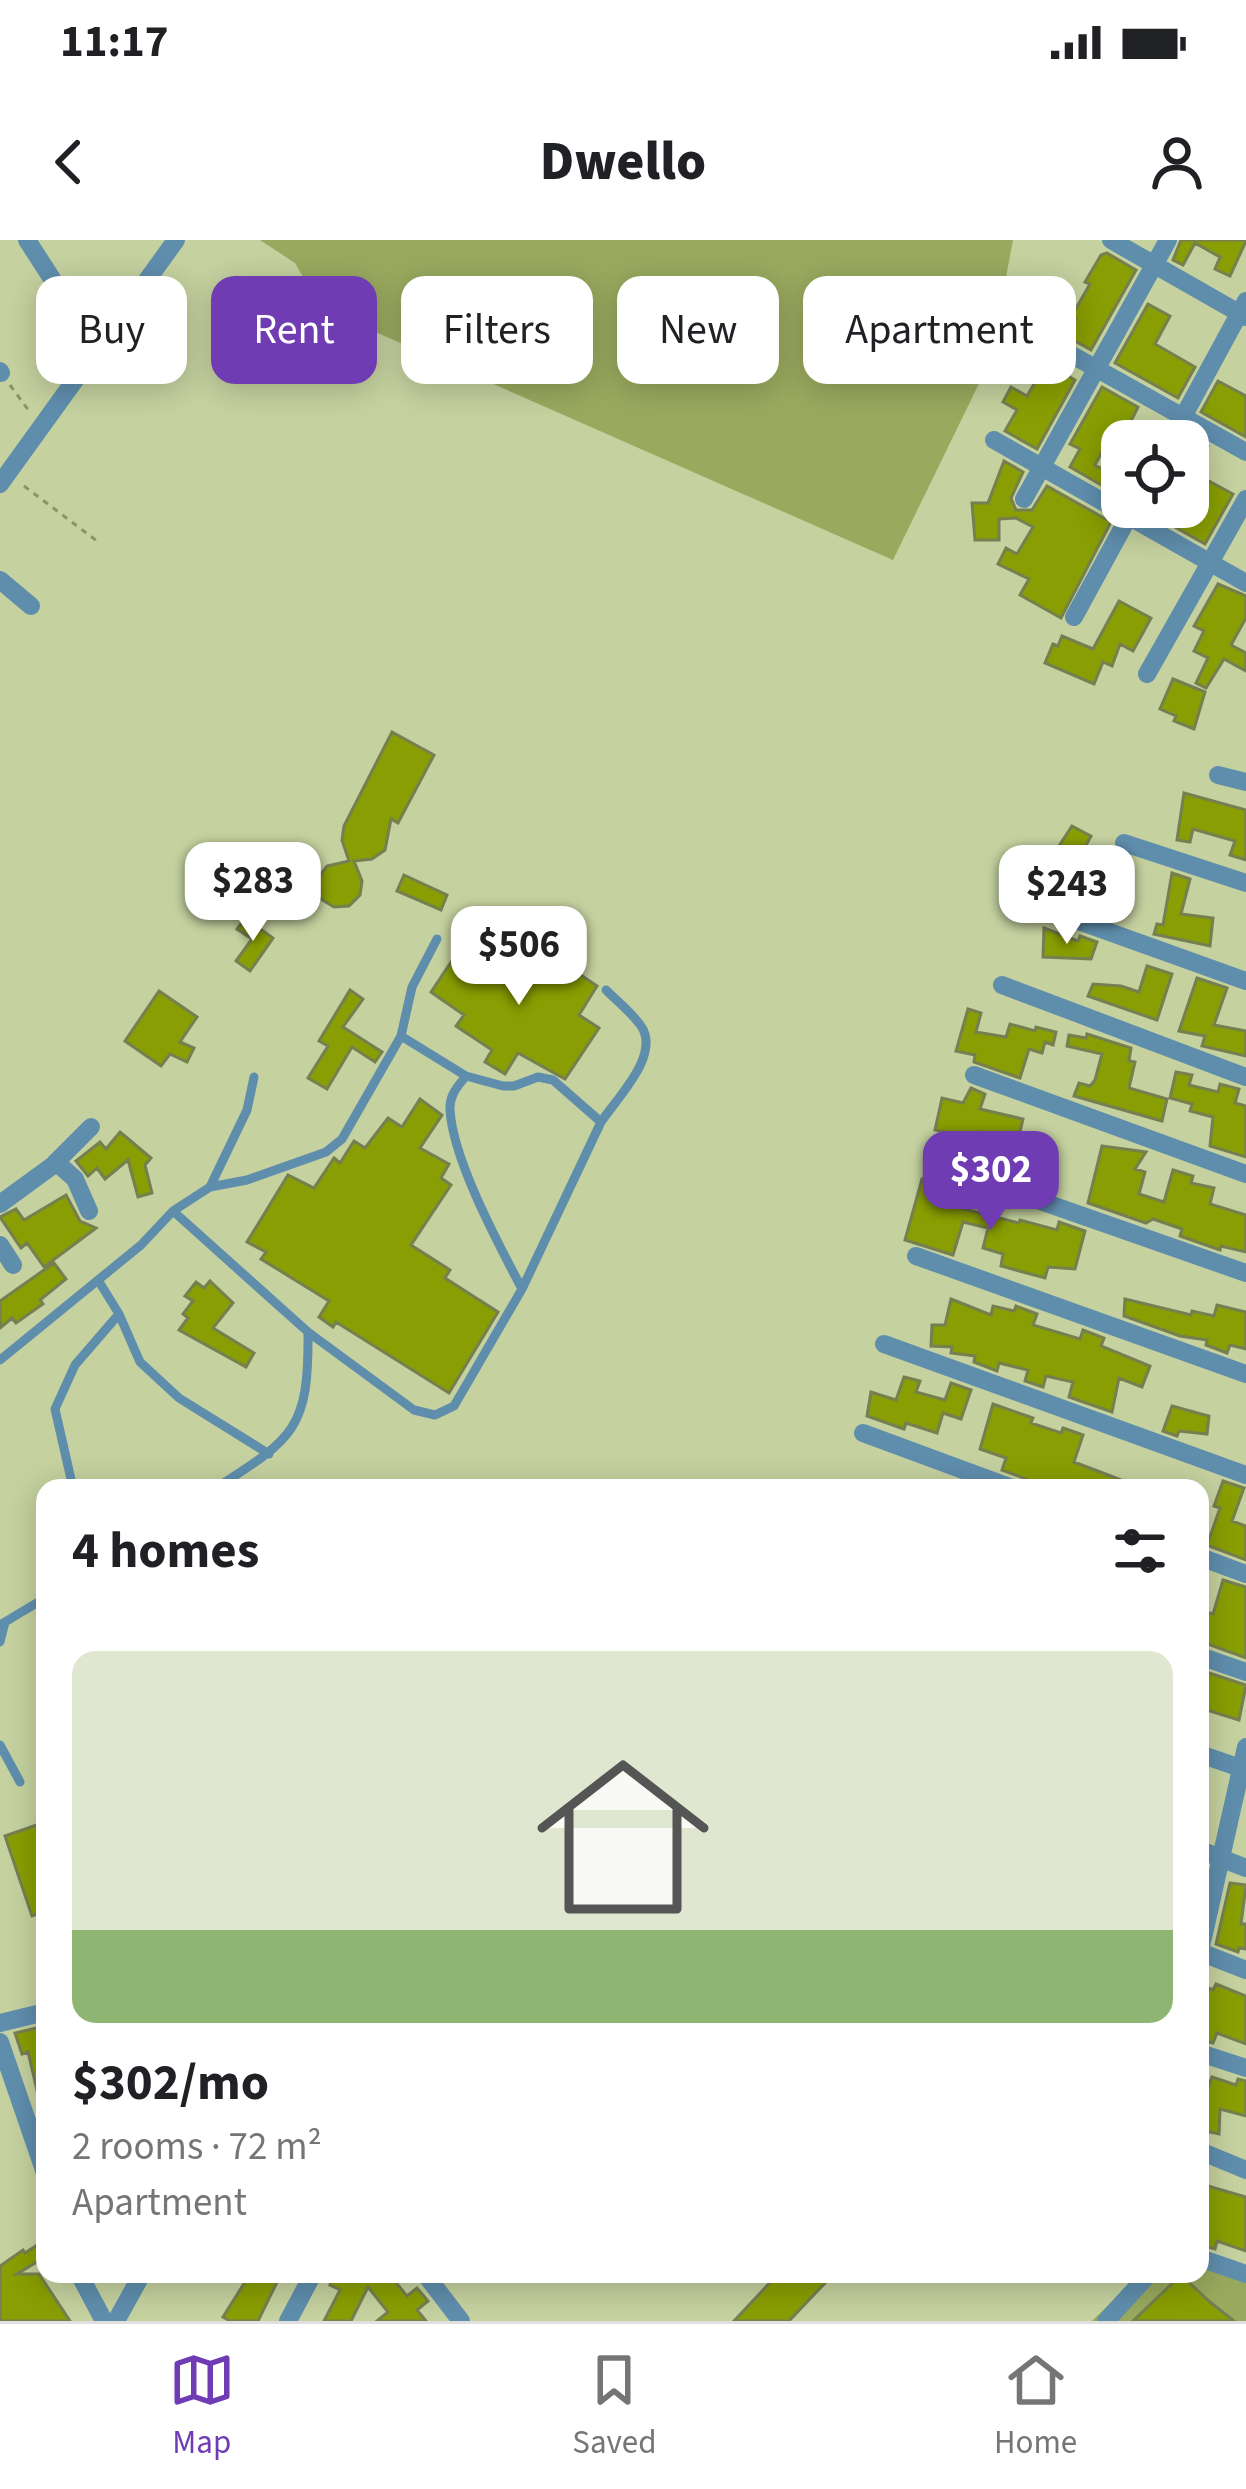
<!DOCTYPE html>
<html lang="en">
<head>
<meta charset="utf-8">
<style>
  body { margin:0; font-family:"Source Sans 3",sans-serif; background:#f6f6f6; color:#202124; height:100vh; display:flex; flex-direction:column; font-size:45px; white-space:nowrap }
  * { box-sizing:border-box; margin:0 }
  p { font-size:39px; color:#757577 }
  .icon { flex:none; width:66px; height:66px; fill:none; stroke:currentColor; stroke-width:2; stroke-linecap:round; stroke-linejoin:round }
  .map { position:relative; flex:1; overflow:hidden }
  .details { position:absolute; left:36px; top:1239px; width:1173px; height:804px; display:flex; flex-direction:column; background:#fff; border-radius:24px; box-shadow:0 6px 30px #0003 }
  .details>* { flex:none }
  .top-card { position:absolute; left:36px; top:36px; width:1176px; height:108px; display:flex; gap:24px }
  .fabs { position:absolute; left:1101px; top:180px; display:grid; gap:24px }
  .fabs a { display:grid; place-items:center; width:108px; height:108px; border-radius:24px; background:#fff; box-shadow:0 6px 30px #0003; font-size:60px }
  .price { position:absolute; translate:-50% -102px; padding:0 27px; border-radius:24px; background:#fff; color:#222; font-size:39px; line-height:78px; filter:drop-shadow(0 3px 6px #0008) }
  .price::after { content:''; position:absolute; left:50%; top:72px; width:36px; height:27px; margin-left:-18px; background:inherit; clip-path:polygon(0 0,100% 0,50% 100%) }
  .price.on { background:#6f3cb3; color:#fff }
  ul { padding:0; list-style:none }
  li { display:grid; align-content:center; gap:24px; height:636px; padding:0 36px }
  li+li { border-top:3px solid #e0e0e0 }
  li span { display:grid; place-items:center; height:372px; border-radius:24px; color:#555 }
  li>.icon { margin-inline-start:auto }
  span .icon { width:216px; height:216px; fill:#fffc; stroke-width:1 }
  li b { font-size:51px }
  h2 { display:flex; justify-content:space-between; align-items:center; height:144px; padding:0 36px; font-size:51px }
  .tag { padding:0 42px; border-radius:24px; background:#fff; box-shadow:0 6px 30px #0003; font-size:42px; line-height:108px }
  .tag.on { background:#6f3cb3; color:#fff }
  .status { display:flex; justify-content:space-between; align-items:center; height:84px; padding:0 60px; background:#fff; direction:ltr }
  .status svg { height:33px; fill:currentColor }
  header { display:flex; justify-content:space-between; align-items:center; height:156px; padding:0 36px; background:#fff; font-size:54px; font-weight:800 }
  .tab-bar { display:flex; justify-content:space-around; align-items:center; height:168px; border-top:3px solid #e0e0e0; background:#fff; font-size:33px; color:#757577 }
  .tab-bar a { display:grid; justify-items:center; gap:6px }
  .tab-bar .on { color:#6f3cb3 }
  .map>svg:first-child { display:block }
  .green { fill:#99a95e }
  .building { fill:#899e02; stroke:#757f50; stroke-width:3 }
  .lines { fill:none; stroke-linecap:round; stroke-linejoin:round }
  .path { stroke:#8a936c; stroke-width:3; stroke-dasharray:6 6; stroke-linecap:butt }
  .service { stroke:#5f8ead; stroke-width:9 }
  .minor { stroke:#5f8ead; stroke-width:18 }
</style>
</head>
<body>
<div class="status"><b>11:17</b><svg viewBox="0 0 49 12"><path d="M0 12V9h3v3zM5 12V6h3v6zM10 12V3h3v9zM15 12V0h3v12zM26 1h20v11H26zM47 4h2v5h-2z"/></svg></div>
<header><svg class="icon" aria-label="back" viewBox="0 0 24 24"><path d="M15 5l-7 7 7 7"/></svg>Dwello<svg class="icon" aria-label="person" viewBox="0 0 24 24"><circle cx="12" cy="8" r="4"/><path d="M4 21q1-7 8-7t8 7"/></svg></header>
<div class="map">
<svg width="1246" height="2081" viewBox="0 0 1246 2081">
  <rect width="100%" height="100%" fill="#c5d19f"/>
  <path class="green" d="M260,0H1013L990,121L893,320L321,68L295,23Z
    M1200,2015L1246,2034V2081H1092L1140,2034H1200Z"/>
  <path class="building" d="M1181,0H1246V1L1230,36L1215,29L1220,17L1195,3L1183,25L1173,20Z
    M1107,13L1136,30L1091,110L1066,96L1076,79L1071,77L1090,44L1085,42L1101,15Z
    M1148,64L1170,76L1155,104L1195,127L1178,158L1115,123Z
    M1049,118L1066,127L1063,133L1075,140L1037,209L1005,191L1017,170L1003,162L1011,147L1027,156Z
    M1218,141L1246,156V197L1201,172Z
    M1102,147L1138,167L1128,187L1156,201H1108L1095,225L1122,240V257L1070,227L1080,209L1070,204Z
    M1188,195L1208,206L1194,233L1233,254L1205,304L1173,286L1179,275L1188,280L1185,201Z
    M1004,221L1023,232L1011,258L1016,270H1032L1047,246L1111,282L1061,378L1020,355L1029,339L998,324L1006,308L1017,314L1033,287L1016,278L999,279V300H975L972,263H988Z
    M1218,344L1246,356V378L1231,405L1246,413V431L1224,419L1206,448L1196,443L1208,418L1194,411L1204,391L1194,386Z
    M1119,361L1151,378L1133,411L1120,404L1112,426L1103,422L1094,444L1045,423L1053,404L1058,406L1062,396L1093,409Z
    M1173,439L1205,452L1194,489L1174,481L1176,476L1160,469Z
    M392,492L434,515L398,583L391,579L385,610L372,619L354,621L362,641L360,655L349,666L334,667L321,659L318,638L327,626L349,621L342,600L344,586Z
    M1184,553L1246,570V620L1230,615L1235,601L1193,589L1190,602L1177,600Z
    M1072,586L1091,596L1057,659L1031,649Z
    M1172,633L1190,639L1181,674L1213,678L1210,706L1154,694L1157,684L1163,685Z
    M404,635L447,655L441,670L397,651Z
    M1085,649L1132,656L1127,675L1105,670L1104,675L1080,667Z
    M245,678L273,698L250,731L236,721L252,699L237,689Z
    M1044,688L1078,701L1080,696L1097,702L1091,719L1043,717Z
    M467,698L499,719L506,709L532,727L540,716L568,735L572,729L597,746L579,775L599,788L565,839L518,813L505,834L485,822L492,810L456,786L464,775L431,752Z
    M1147,726L1172,734L1157,780L1088,756L1093,744L1121,746L1139,752Z
    M1197,738L1227,748L1214,785L1246,791V816L1202,806L1205,796L1179,791Z
    M350,750L363,759L343,787L382,812L375,822L352,807L327,849L308,838L328,806L319,801Z
    M159,751L197,777L180,802L194,808L187,822L170,814L161,826L125,801Z
    M968,769L981,773L976,792L1006,797L1010,784L1035,791L1036,787L1056,792L1053,805L1045,802L1042,813L1029,809L1020,838L974,822L975,815L956,811Z
    M1087,794L1131,808L1129,821L1135,822L1129,848L1167,859L1162,881L1074,856L1079,843L1090,846L1095,840L1102,814L1067,806L1069,795L1086,798Z
    M1176,832L1192,835L1189,845L1218,852L1220,844L1239,849L1235,863L1246,866V917L1210,906L1213,877L1190,871L1192,864L1170,858Z
    M971,848L985,854L980,869L1023,879L1018,900L981,892L975,919L951,913L955,895L935,890L942,858L963,863Z
    M420,859L442,875L420,908L449,924L441,938L451,945L411,1005L450,1030L445,1038L498,1072L449,1153L336,1082L333,1087L319,1077L329,1061L261,1019L266,1012L247,1002L288,935L314,948L334,918L340,923L354,901L365,908L388,878L402,887Z
    M120,892L151,918L145,925L152,953L138,957L128,920L105,939L97,928L88,936L76,921L100,902L106,909Z
    M1102,906L1146,912L1135,929L1145,932L1139,954L1164,962L1173,930L1193,936L1191,943L1214,948L1210,964L1246,975V1012L1221,1006L1220,1010L1180,996L1182,989L1153,979L1146,983L1088,963Z
    M922,939L965,950L960,968L1019,983L1020,980L1057,990L1059,982L1085,991L1075,1029L1048,1027L1045,1038L1001,1026L1003,1014L983,1008L988,988L963,982L953,1015L905,1000Z
    M66,955L80,981L96,988L44,1027L27,1003L21,1008L0,977L16,969L24,980Z
    M54,1023L66,1039L40,1060L43,1064L16,1083L12,1078L0,1088V1061Z
    M210,1041L233,1063L213,1088L254,1113L246,1127L179,1090L188,1078L183,1074L193,1061L185,1056L196,1042L204,1048Z
    M951,1059L991,1075L993,1066L1014,1071L1016,1066L1037,1074L1033,1085L1080,1099L1083,1090L1104,1098L1101,1106L1150,1126L1142,1147L1119,1138L1112,1172L1069,1157L1073,1142L1046,1136L1043,1147L1025,1141L1028,1130L999,1123L997,1131L974,1122L975,1116L951,1113L952,1107L931,1106L932,1085H945Z
    M1125,1059L1191,1075L1192,1071L1214,1076L1217,1065L1246,1072V1109L1230,1105L1227,1113L1206,1105L1207,1100L1180,1096L1124,1076Z
    M904,1137L920,1141L916,1152L945,1160L951,1143L971,1150L961,1179L943,1173L937,1193L906,1183L904,1189L867,1176L871,1152L896,1160Z
    M993,1164L1033,1178L1031,1183L1061,1193L1063,1188L1083,1195L1074,1222L1142,1248H1077L1062,1243L1061,1248H1050L1002,1230L1006,1218L980,1209Z
    M1172,1166L1209,1176L1207,1194L1179,1191L1177,1196L1163,1191Z
    M1223,1241L1244,1248L1232,1281L1246,1286V1320L1207,1305L1220,1268L1214,1266Z
    M1223,1340L1246,1347V1418L1205,1403L1207,1397L1200,1395V1370L1213,1374Z
    M1200,1430L1246,1445L1239,1480L1200,1468Z
    M45,1582V1672L32,1676L5,1596Z
    M1230,1643L1246,1645L1241,1684H1246V1709L1239,1708L1238,1712L1216,1704Z
    M1216,1744L1246,1756V1804L1217,1793L1213,1803L1200,1800L1204,1764L1200,1762L1206,1747L1213,1750Z
    M45,1786V1862L40,1863L28,1812L22,1814L15,1793Z
    M1212,1837L1236,1845L1238,1839L1246,1841V1876L1220,1869L1219,1894L1200,1890V1842L1209,1845Z
    M1208,1946L1246,1957V2011L1217,2001L1215,2009L1200,2005V1972Z
    M37,2005L45,2017L17,2034H39L70,2081H0V2026L23,2010L25,2013Z
    M250,2034H281L258,2081H230L223,2077Z
    M336,2034H389L407,2056L417,2048L428,2061L417,2070L426,2081H377L388,2072L368,2047L351,2081H324L340,2050L330,2045Z
    M778,2034H815L825,2043L789,2081H734Z
    M1181,2035L1210,2062L1234,2081H1133Z"/>
  <g class="lines">
    <path class="path" d="M10,145L29,171
      M24,246L97,301"/>
    <path class="service" d="M401,796L466,836C458,846 449,855 450,870C453,920 498,1003 522,1049
      M601,882C617,858 661,815 641,786C632,773 617,761 606,750
      M210,947L247,870L254,837
      M173,971L308,1092L414,1170L435,1175L454,1166L522,1049L601,882L553,840L538,837L514,846H503L466,836
      M119,1074L140,1122L179,1158L269,1214
      M0,1120L141,1005L173,971L210,947L247,940L326,912L342,899L401,796L412,747L437,699
      M73,1248L55,1169L75,1125L119,1074L98,1040
      M216,1248C294,1198 309,1189 308,1092
      M0,1385L45,1358
      M0,1402L5,1382
      M0,1505L20,1542"/>
    <path class="minor" d="M27,0L98,110
      M1111,0L1246,77
      M1054,105L1246,212
      M0,131L1,133
      M994,200L1246,343
      M1170,201L1246,61
      M0,244L176,0
      M1024,259L1168,0
      M0,340L31,366
      M1074,377L1134,267
      M1147,434L1246,259
      M1218,535L1246,542
      M1124,603L1246,643
      M1034,665L1246,741
      M1002,745L1246,837
      M974,835L1246,934
      M56,922L75,939L89,971
      M966,935L1246,1033
      M0,964L52,926L91,887
      M0,1005L13,1025
      M916,1016L1246,1134
      M884,1104L1246,1235
      M863,1193L1012,1248
      M1200,1317L1246,1334
      M1200,1416L1246,1432
      M1200,1514L1246,1530
      M1200,1610L1246,1628
      M1200,1711L1246,1507
      M1200,1712L1246,1730
      M0,1783L45,1772
      M0,1802L45,1933
      M1200,1813L1246,1828
      M1200,1911L1246,1930
      M1200,2018L1246,2034
      M79,2034L104,2081
      M425,2034L461,2081
      M116,2081L142,2034
      M288,2081L313,2034
      M1106,2081L1149,2034"/>
  </g>
</svg>
<div class="fabs">
<a><svg class="icon" aria-label="locate" viewBox="0 0 24 24"><circle cx="12" cy="12" r="6"/><path d="M12 2v4M12 18v4M2 12h4M18 12h4"/></svg></a>
</div>
<b class="price" style="left:253px;top:704px">$283</b>
<b class="price" style="left:1067px;top:707px">$243</b>
<b class="price" style="left:519px;top:768px">$506</b>
<b class="price on" style="left:991px;top:993px">$302</b>
<div class="top-card">
<a class="tag">Buy</a>
<a class="tag on">Rent</a>
<a class="tag">Filters</a>
<a class="tag">New</a>
<a class="tag">Apartment</a>
</div>
<section class="details">
<h2>4 homes<svg class="icon" aria-label="filters" viewBox="0 0 24 24"><path d="M4 7h16M4 17h16"/><circle cx="9" cy="7" r="2"/><circle cx="15" cy="17" r="2"/></svg></h2>
<ul>
<li><span style="background:linear-gradient(#dfe7d0 75%,#8fb573 0)"><svg class="icon" aria-label="home" viewBox="0 0 24 24"><path d="M3 11l9-7 9 7M6 9v11h12V9"/></svg></span><div><b>$302/mo</b><p>2 rooms · 72 m²</p><p>Apartment</p></div></li>
</ul>
</section>
</div>
<nav class="tab-bar">
<a class="on"><svg class="icon" aria-label="map" viewBox="0 0 24 24"><path d="M3 6l6-2 6 2 6-2v14l-6 2-6-2-6 2zM9 4v14M15 6v14"/></svg>Map</a>
<a><svg class="icon" aria-label="saved" viewBox="0 0 24 24"><path d="M7 4h10v16l-5-4-5 4z"/></svg>Saved</a>
<a><svg class="icon" aria-label="home" viewBox="0 0 24 24"><path d="M3 11l9-7 9 7M6 9v11h12V9"/></svg>Home</a>
</nav>
</body>
</html>
